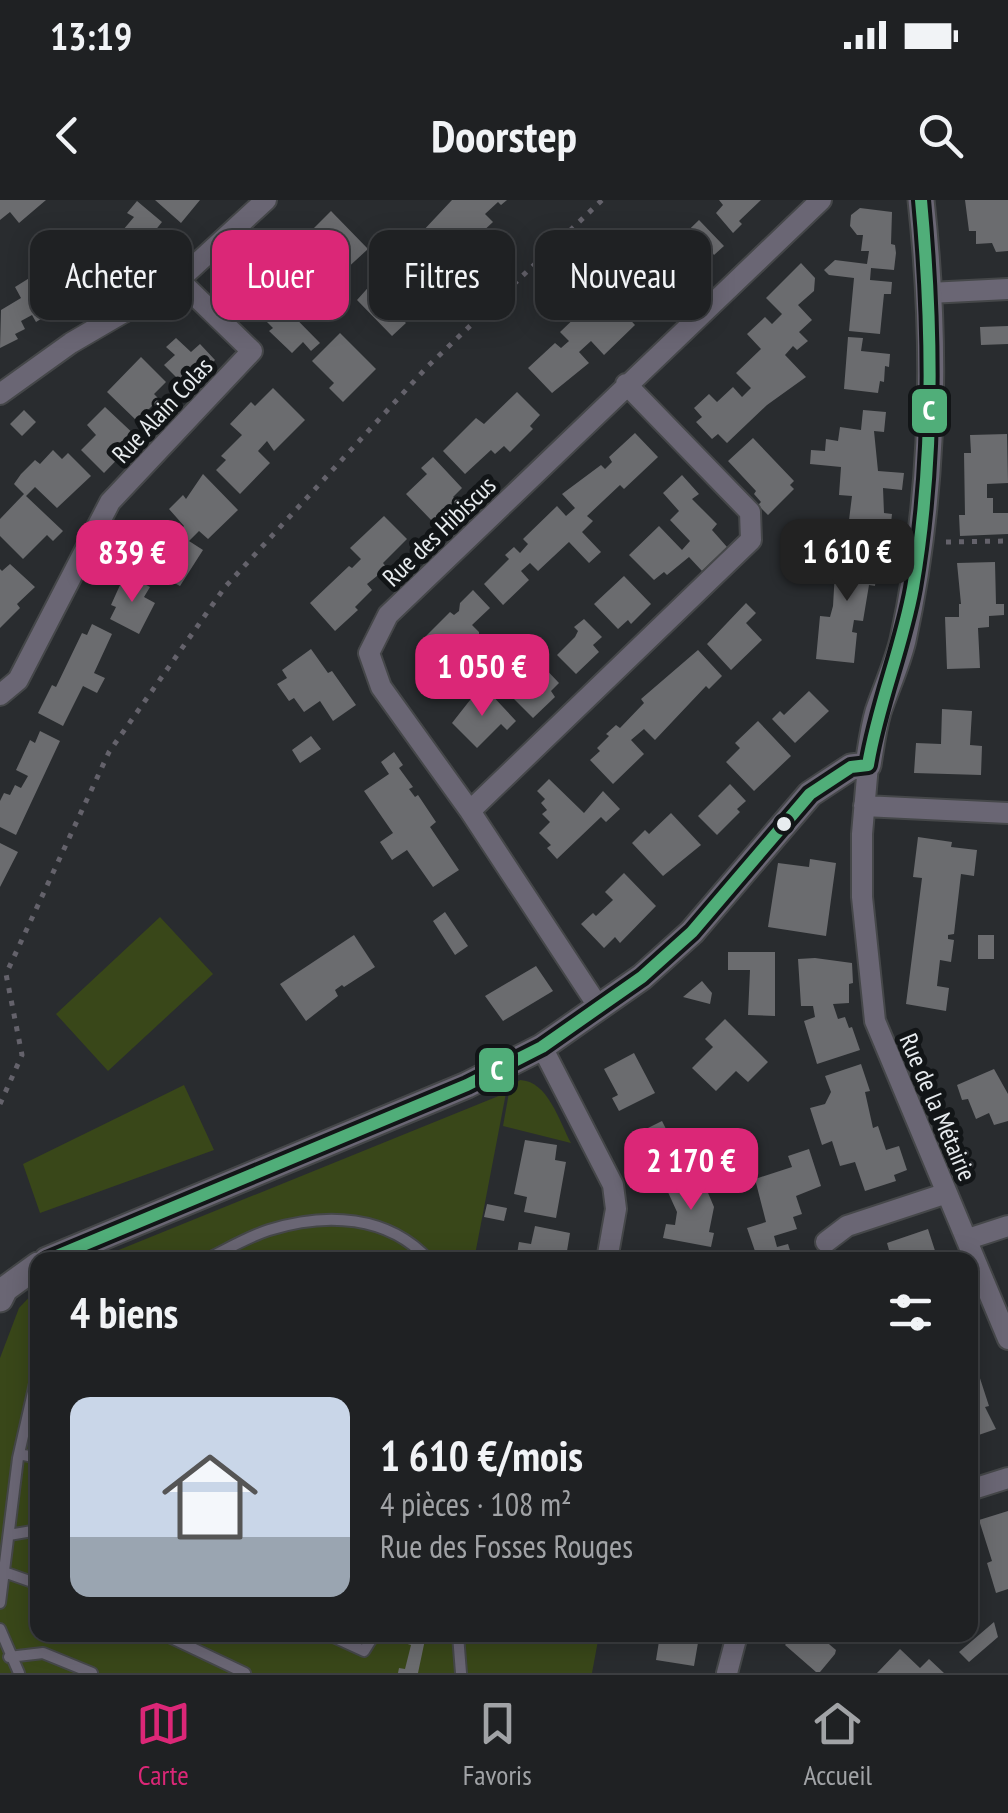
<!DOCTYPE html>
<html lang="fr">
<head>
<meta charset="utf-8">
<style>
  body { margin:0; font-family:"PT Sans Narrow",sans-serif; background:#2c2e30; color:#f1f3f6; height:100vh; display:flex; flex-direction:column; font-size:38px; white-space:nowrap }
  * { box-sizing:border-box; margin:0 }
  p { font-size:32px; color:#a1a3a6 }
  .icon { flex:none; width:55px; height:55px; fill:none; stroke:currentColor; stroke-width:2; stroke-linecap:round; stroke-linejoin:round }
  .map { position:relative; flex:1; overflow:hidden }
  .details { position:absolute; left:30px; top:1052px; width:948px; height:390px; display:flex; flex-direction:column; background:#1f2123; border-radius:20px; box-shadow:0 5px 25px #0003,0 0 0 2px #3c3e41 }
  .details>* { flex:none }
  .top-card { position:absolute; left:30px; top:30px; width:950px; height:90px; display:flex; gap:20px }
  .price { position:absolute; translate:-50% -85px; padding:0 22px; border-radius:20px; background:#db2777; color:#fff; font-size:32px; line-height:65px; filter:drop-shadow(0 2px 5px #0008) }
  .price::after { content:''; position:absolute; left:50%; top:60px; width:30px; height:22px; margin-left:-15px; background:inherit; clip-path:polygon(0 0,100% 0,50% 100%) }
  .price.current { background:#222; color:#fff }
  ul { padding:0; list-style:none }
  li { display:flex; align-items:center; gap:30px; height:250px; padding:0 40px }
  li span { display:grid; place-items:center; flex:none; width:280px; height:200px; border-radius:20px; color:#555 }
  li>.icon { margin-inline-start:auto }
  span .icon { width:120px; height:120px; fill:#fffc; stroke-width:1 }
  li b { font-size:42px }
  h2 { display:flex; justify-content:space-between; align-items:center; height:120px; padding:0 40px; font-size:42px }
  .pill { padding:0 35px; border-radius:20px; background:#1f2123; box-shadow:0 5px 25px #0003,0 0 0 2px #3c3e41; font-size:35px; line-height:90px }
  .pill.current { background:#db2777; color:#fff }
  .status { display:flex; justify-content:space-between; align-items:center; height:70px; padding:0 50px; background:#1f2123; direction:ltr }
  .status svg { height:28px; fill:currentColor }
  header { display:flex; justify-content:space-between; align-items:center; height:130px; padding:0 40px; background:#1f2123; font-size:45px; font-weight:700 }
  .tabs { display:flex; justify-content:space-around; align-items:center; height:140px; border-top:2px solid #3c3e41; background:#1f2123; font-size:28px; color:#a1a3a6 }
  .tabs a { display:grid; justify-items:center; gap:5px }
  .tabs .current { color:#db2777 }
  .map>svg:first-child { display:block }
  .green { fill:#394719 }
  .building { fill:#6b6c6f }
  .lines { fill:none; stroke-linecap:round; stroke-linejoin:round }
  .service-casing { stroke:#454749; stroke-width:14 }
  .minor-casing { stroke:#454749; stroke-width:24 }
  .tertiary-casing { stroke:#454749; stroke-width:29 }
  .path { stroke:#64626b; stroke-width:5; stroke-dasharray:5 8; stroke-linecap:butt }
  .service { stroke:#6a6674; stroke-width:10 }
  .minor { stroke:#6a6674; stroke-width:20 }
  .tertiary { stroke:#6a6674; stroke-width:25 }
  .bus-1-casing { stroke:#121517; stroke-width:20 }
  .bus-1 { stroke:#50ae79; stroke-width:12 }
  .bus-dot { fill:#e8ecef; stroke:#121517; stroke-width:4 }
  .labels { text-anchor:middle; dominant-baseline:central; stroke-width:10; stroke-linejoin:round; paint-order:stroke }
  .street-label { font-size:25px; fill:#e8ecef; stroke:#121517 }
  .line-badge { stroke:#121517; stroke-width:4 }
  .badge-label { font-size:28px; text-anchor:middle; font-weight:bold; fill:#fff }
</style>
</head>
<body>
<div class="status"><b>13:19</b><svg viewBox="0 0 49 12"><path d="M0 12V9h3v3zM5 12V6h3v6zM10 12V3h3v9zM15 12V0h3v12zM26 1h20v11H26zM47 4h2v5h-2z"/></svg></div>
<header><svg class="icon" aria-label="back" viewBox="0 0 24 24"><path d="M15 5l-7 7 7 7"/></svg>Doorstep<svg class="icon" aria-label="search" viewBox="0 0 24 24"><circle cx="10" cy="10" r="6"/><path d="M15 15l6 6"/></svg></header>
<div class="map">
<svg width="1008" height="1473" viewBox="0 0 1008 1473">
  <rect width="100%" height="100%" fill="#292c2f"/>
  <path class="green" d="M160,717L213,774L108,871L56,814Z
    M520,880C548,881 559,921 571,943L503,926L510,887Z
    M184,885L214,950L40,1013L23,964Z
    M506,893L474,1060H94Z
    M37,1089L38,1435H599L592,1473H0V1158L19,1108Z"/>
  <path class="building" d="M0,0H46L19,23L10,12L0,20Z
    M155,0H200L181,23Z
    M452,0H507L501,5L498,2L485,14L493,22L480,34L476,29L456,49L450,43L440,53L421,33Z
    M719,0H761L739,21L742,24L733,33L716,13L723,5Z
    M965,0H1008V51L996,52L992,43L976,44V31H969Z
    M137,1L162,22L154,32L156,33L122,73L111,79L114,84L87,100L85,96L74,102L69,93L59,100L62,106L36,122L32,115L21,121L25,129L15,134L18,139L0,148L1,110L21,98L15,87L31,77L38,88L58,76L51,63L65,55L76,73L110,53L107,49L134,17L127,13Z
    M860,8L892,12L891,44L895,45L896,53L894,70L871,68L870,80L892,82L891,94H884L880,134L849,131L854,78L829,75L824,70L835,60L867,64L869,51H861L863,35H857L850,26L851,15Z
    M331,11L368,49L343,72L307,35Z
    M699,20L724,46L714,55L711,51L685,74L665,53Z
    M651,54L680,85L649,117L624,91V84Z
    M391,62L414,91L394,111L406,123L392,136L357,100Z
    M801,63L815,78L814,91L798,105L812,120L799,132L808,141L797,150L793,146L785,155L806,177L767,205L727,243L718,234L712,239L696,222L702,217L694,208L709,194L717,202L733,187L742,197L751,188L736,173L761,149L747,134L765,117L772,124L782,114L766,98Z
    M445,67L460,85L441,103L425,86Z
    M250,72L320,143L311,151L303,142L292,153L269,131L273,128L257,112L253,114L230,92Z
    M603,91L635,125L604,155L591,141L579,152L589,163L552,193L528,168L555,143L561,148L569,141L560,132Z
    M1008,126V144L981,145L980,127Z
    M340,133L376,169L343,202L329,188L334,183L312,161Z
    M848,137L863,138L861,151L890,154L889,167L885,166L884,182L880,181L878,193L844,189Z
    M176,138L191,152L200,144L215,160L188,189L164,165L175,155L166,147Z
    M141,157L166,182L154,194L159,199L137,221L107,192Z
    M273,188L305,220L274,251L267,241L258,251L270,263L240,294L216,270L226,260L221,256L242,235L230,224L251,202L255,206Z
    M517,192L540,215L530,226L533,229L510,252L504,246L495,254L491,250L465,274L443,251L476,218L484,224Z
    M105,207L138,238L104,273L81,250L96,235L87,225Z
    M24,210L36,222L22,236L10,224Z
    M863,210L886,212L884,232L874,231L878,271L904,273L902,290L883,288L884,313L892,314L890,332L848,328L852,296L839,295L841,267L810,264L811,250L825,251L826,239L838,241L840,227L861,230Z
    M635,233L658,257L624,289L620,285L587,316L593,321L582,332L601,352L589,363L569,342L538,371L530,363L521,371L529,380L503,405L484,384L509,359L505,355L514,347L520,353L528,344L523,339L557,306L566,316L575,308L562,294L601,265L605,269L612,262L609,257Z
    M1007,234L1008,283L987,284V298H993V313H1008V334L960,336L959,315H965L964,253H971L970,235Z
    M753,238L794,281L790,285L794,289L768,315L758,305L761,302L754,294L756,291L728,261Z
    M53,250L62,259L68,253L91,276L57,308L35,287L26,296L63,331L53,341L47,335L23,359L0,336V319L24,294L14,284L21,274L35,260L40,264Z
    M433,257L462,288L453,297L457,300L433,322L406,294L427,274L421,268Z
    M203,274L238,310L208,339L199,331L189,341L203,350L180,386L140,365L150,347L161,352L171,329L177,333L184,326L169,309L183,295L186,299Z
    M682,275L699,294L692,299L717,324L712,330L727,347L702,371L689,357L667,375L664,372L654,380L629,355L659,326L682,350L690,341L670,320L679,311L663,293Z
    M384,316L407,339L383,363L387,368L367,384L372,390L355,407L358,410L335,431L310,403L349,366L352,368L361,359L350,348Z
    M853,344L879,347L875,386L869,385L863,421L854,420L852,432L857,433L854,463L816,459L820,416L830,417L833,406L836,354L852,355Z
    M995,362L996,404H1004V415L989,416V427L978,428L980,468L947,469L945,417H959V404H961L957,363Z
    M10,364L35,387L17,404L20,408L0,428V369L2,371Z
    M125,374L150,387L144,397L155,403L139,434L110,419L116,407L111,405Z
    M624,376L651,404L631,424L628,420L618,429L594,404Z
    M473,390L490,408L472,425L479,432V442L472,449L486,463L460,488L452,481L453,466L425,437L450,412L454,415L459,411L460,403Z
    M746,403L756,413L746,423L762,440L731,470L707,444Z
    M584,419L602,437L593,445L599,452L576,474L557,455L575,437L578,431L574,427Z
    M92,424L112,434L94,473L105,478L97,493L83,486L63,526L38,513L52,485L56,487L82,433L87,435Z
    M311,449L328,473L332,471L356,505L333,521L320,501L304,512L294,498L289,501L277,484L287,478L282,470Z
    M698,450L722,476L709,489L706,486L655,540L644,529L631,540L644,554L613,584L590,560L600,551L597,548L609,536L606,534L616,525L620,528L644,503L641,499Z
    M538,461L559,483L551,491L555,497L533,518L512,497L535,475L530,469Z
    M488,491L516,521L507,530L501,524L477,548L452,523L474,495L479,500Z
    M809,491L829,511L795,543L772,519L780,511L784,515Z
    M942,509L972,511L970,545L982,546L981,575L914,573L916,543L941,544Z
    M758,521L791,556L754,591L726,562L740,548L735,543Z
    M40,531L60,541L16,635L0,627V601L4,593L10,595L15,585L21,588L28,576L16,570L30,540L35,543Z
    M311,536L321,549L300,563L292,550Z
    M394,552L403,565L399,568L413,587L409,589L415,597L418,595L436,622L430,627L459,670L433,687L407,650L392,660L380,642L393,633L364,591L389,574L381,562Z
    M549,579L584,613L603,591L620,609L606,622L601,617L557,659L547,648L551,645L539,633L550,622L542,614L547,610L541,603L545,599L537,591Z
    M730,584L746,601L737,609L740,612L717,635L698,616Z
    M671,613L701,645L663,676L632,643L645,630L649,634Z
    M918,637L952,642L951,647L977,650L974,676L961,674L954,734L948,735V739L954,740L951,762L940,760L937,786L949,788L946,811L906,804L922,678L913,677Z
    M0,643L18,652L0,687Z
    M810,659L836,663L826,736L768,727L778,663L809,667Z
    M624,673L656,706L620,743L615,737L604,748L581,724L593,713L596,716L613,700L605,692Z
    M445,712L468,746L455,755L433,721Z
    M354,735L375,767L344,787L342,785L335,790L338,796L306,821L280,784Z
    M978,735H994V759H978Z
    M728,752H775V816L748,815L750,770H728Z
    M815,758L852,763L853,783L849,784V803L833,804L838,819L845,817L849,828L852,827L860,850L817,864L804,821L815,817L813,806H801L798,759Z
    M536,766L553,791L503,821L485,796Z
    M702,781L712,793L710,804L683,797Z
    M725,819L768,862L748,882L736,871L716,891L692,868L713,847L705,839Z
    M634,853L655,893L619,911L612,898L618,895L604,869Z
    M861,864L870,891L865,892L873,928L878,926L886,950L899,946L907,970L894,975L896,981L865,991L855,962L840,966L832,941L822,945L810,908L825,904L831,892L825,876Z
    M994,869L1008,894V921L994,925L989,913L976,919L968,899L962,900L957,885Z
    M662,921L685,967L652,983L630,937Z
    M525,940L557,945L555,960L566,962L556,1018L524,1012L527,997L514,994Z
    M809,949L821,986L796,996L802,1014L793,1017L797,1029L774,1036L777,1047L788,1044L793,1060H754L752,1056L756,1054L747,1028L766,1022L755,979L792,967L788,956Z
    M700,974L714,1007L709,1032L714,1033L711,1047L663,1038L666,1024L675,1025L677,1012L667,990Z
    M487,1004L507,1008L504,1021L484,1017Z
    M535,1026L570,1033L567,1051L562,1050L560,1060H516L519,1042L531,1044Z
    M928,1029L938,1060H884L891,1057L887,1043Z
    M976,1166L989,1206L985,1207L996,1229L970,1238V1168Z
    M1008,1311V1389L996,1393L987,1363L992,1361L979,1320Z
    M994,1422L998,1437L969,1462L959,1452Z
    M395,1435H426L418,1473H398L399,1468L405,1469L411,1445L394,1440Z
    M660,1435L699,1437L694,1466L656,1460Z
    M794,1435H827L823,1439L836,1450L835,1454L820,1472H816L785,1445Z
    M900,1449L920,1468L929,1459L944,1473H877Z"/>
  <g class="lines">
    <defs>
      <path id="service" d="M205,1060C226,1050 247,1037 269,1030C326,1012 388,1015 429,1060
        M19,1254L38,1258
        M9,1335L38,1330
        M4,1372L38,1384
        M0,1403L18,1258L38,1170
        M0,1429L19,1473
        M165,1435L245,1473
        M329,1435L364,1451L374,1435
        M458,1435L461,1473
        M9,1457L43,1453L92,1473"/>
      <path id="minor" d="M929,93L1008,89
        M0,194L71,143L179,80L266,0
        M0,495L18,480L110,302L252,151L179,80
        M868,565L862,634V697L875,821L1008,1139
        M864,606L1008,613
        M470,611L751,340L750,312L626,184
        M600,809L470,611L381,487L369,453L388,415L821,0
        M542,847L613,985L616,1009L607,1060
        M968,1039L1008,1026
        M826,1042L847,1026L947,993
        M970,1290L1008,1278
        M727,1473L737,1435"/>
      <path id="tertiary" d="M47,1060L467,885L542,847L642,777L692,732L810,594L851,567L868,565C871,547 873,529 878,512C886,488 897,465 903,440C934,297 937,145 921,0
        M0,1099L5,1089L38,1065"/>
    </defs>
    <use href="#service" class="service-casing"/>
    <use href="#minor" class="minor-casing"/>
    <use href="#tertiary" class="tertiary-casing"/>
    <path class="path" d="M946,342L1008,341
      M0,904L22,855L6,774L109,552L225,387L428,166L602,0"/>
    <use href="#service" class="service"/>
    <use href="#minor" class="minor"/>
    <use href="#tertiary" class="tertiary"/>
    <defs>
      <path id="bus-1" d="M868,565C878,504 902,449 913,388C935,260 933,129 921,0
        M47,1060L467,885L542,847L642,777L692,732L810,594L851,567L868,565"/>
    </defs>
    <use href="#bus-1" class="bus-1-casing"/>
    <use href="#bus-1" class="bus-1"/>
  </g>
  <circle class="bus-dot" cx="784" cy="624" r="9"/>
  <g class="labels">
    <g class="street-label">
      <text transform="translate(162 210) rotate(-47)">Rue Alain Colas</text>
      <text transform="translate(439 331) rotate(-44)">Rue des Hibiscus</text>
      <text transform="translate(938 907) rotate(67)">Rue de la Métairie</text>
    </g>
  </g>
  <g class="line-badge">
    <rect x="910" y="187" width="39" height="48" rx="10" fill="#50ae79"/>
    <rect x="477" y="846" width="39" height="48" rx="10" fill="#50ae79"/>
  </g>
  <g class="badge-label">
    <text x="929" y="220">C</text>
    <text x="497" y="880">C</text>
  </g>
</svg>
<b class="price current" style="left:847px;top:404px">1 610 €</b>
<b class="price" style="left:132px;top:405px">839 €</b>
<b class="price" style="left:482px;top:519px">1 050 €</b>
<b class="price" style="left:691px;top:1013px">2 170 €</b>
<div class="top-card">
<a class="pill">Acheter</a>
<a class="pill current">Louer</a>
<a class="pill">Filtres</a>
<a class="pill">Nouveau</a>
</div>
<section class="details">
<h2>4 biens<svg class="icon" aria-label="filters" viewBox="0 0 24 24"><path d="M4 7h16M4 17h16"/><circle cx="9" cy="7" r="2"/><circle cx="15" cy="17" r="2"/></svg></h2>
<ul>
<li><span style="background:linear-gradient(#c9d6e8 70%,#9aa5b1 0)"><svg class="icon" aria-label="home" viewBox="0 0 24 24"><path d="M3 11l9-7 9 7M6 9v11h12V9"/></svg></span><div><b>1 610 €/mois</b><p>4 pièces · 108 m²</p><p>Rue des Fosses Rouges</p></div></li>
</ul>
</section>
</div>
<nav class="tabs">
<a class="current"><svg class="icon" aria-label="map" viewBox="0 0 24 24"><path d="M3 6l6-2 6 2 6-2v14l-6 2-6-2-6 2zM9 4v14M15 6v14"/></svg>Carte</a>
<a><svg class="icon" aria-label="saved" viewBox="0 0 24 24"><path d="M7 4h10v16l-5-4-5 4z"/></svg>Favoris</a>
<a><svg class="icon" aria-label="home" viewBox="0 0 24 24"><path d="M3 11l9-7 9 7M6 9v11h12V9"/></svg>Accueil</a>
</nav>
</body>
</html>
